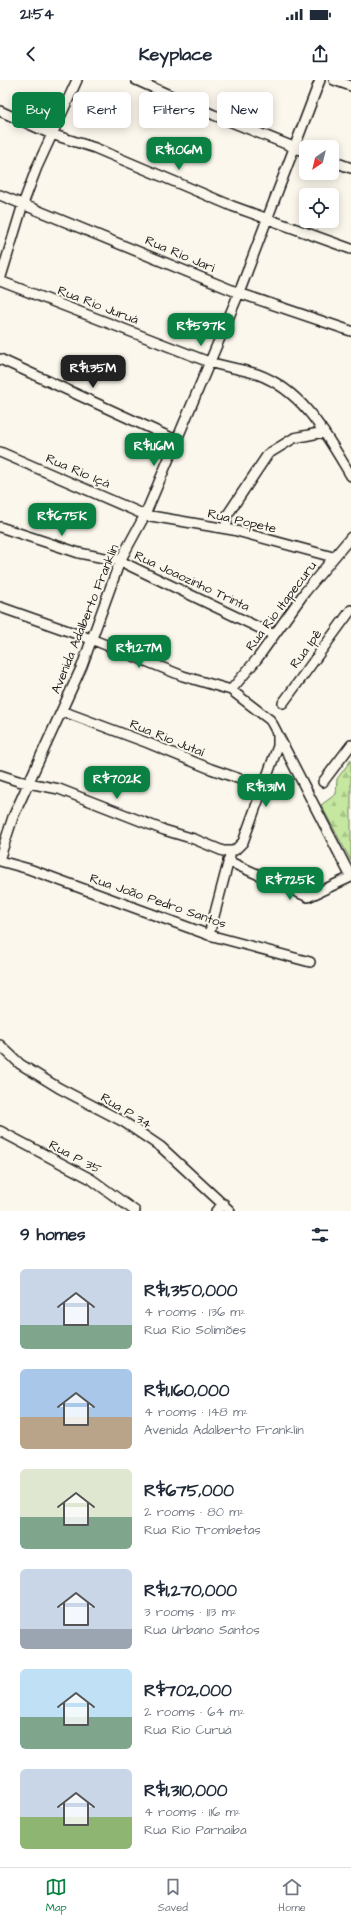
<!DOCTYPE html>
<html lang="en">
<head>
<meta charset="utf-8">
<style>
  body { margin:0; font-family:"Architects Daughter",sans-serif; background:#f2f2f3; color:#1f2937; height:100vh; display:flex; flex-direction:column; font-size:15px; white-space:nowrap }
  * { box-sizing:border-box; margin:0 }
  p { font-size:13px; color:#747a83 }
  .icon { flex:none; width:22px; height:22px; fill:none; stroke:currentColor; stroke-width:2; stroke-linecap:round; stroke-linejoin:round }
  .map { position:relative; height:1131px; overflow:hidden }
  .sheet { display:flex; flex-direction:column; background:#fff; flex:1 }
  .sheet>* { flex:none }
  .guide { position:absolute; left:12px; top:12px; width:327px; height:36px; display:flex; gap:8px }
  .needle { width:26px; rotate:215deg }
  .fabs { position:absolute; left:299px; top:60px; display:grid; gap:8px }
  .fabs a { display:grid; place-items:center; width:40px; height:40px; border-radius:6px; background:#fff; box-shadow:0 2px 10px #0003; font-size:20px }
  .price { position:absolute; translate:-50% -34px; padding:0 9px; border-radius:8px; background:#0b8043; color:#fff; font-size:13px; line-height:26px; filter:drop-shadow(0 1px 2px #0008) }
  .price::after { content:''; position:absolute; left:50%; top:24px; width:12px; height:9px; margin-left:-6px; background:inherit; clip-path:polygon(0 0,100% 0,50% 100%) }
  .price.on { background:#222; color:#fff }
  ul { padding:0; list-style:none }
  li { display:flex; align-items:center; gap:12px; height:100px; padding:0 20px }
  li span { display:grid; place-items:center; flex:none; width:112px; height:80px; border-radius:6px; color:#555 }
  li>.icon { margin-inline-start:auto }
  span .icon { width:48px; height:48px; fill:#fffc; stroke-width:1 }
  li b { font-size:17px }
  h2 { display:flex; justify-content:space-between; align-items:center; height:48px; padding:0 20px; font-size:17px }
  .tag { padding:0 14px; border-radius:6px; background:#fff; box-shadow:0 2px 10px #0003; font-size:14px; line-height:36px }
  .tag.on { background:#0b8043; color:#fff }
  .status { display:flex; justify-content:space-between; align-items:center; height:28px; padding:0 20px; background:#fff; direction:ltr }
  .status svg { height:11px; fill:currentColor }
  header { display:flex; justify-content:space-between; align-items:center; height:52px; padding:0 20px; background:#fff; font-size:18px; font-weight:700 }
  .dock { display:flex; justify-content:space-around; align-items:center; height:56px; border-top:1px solid #e0e1e3; background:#fff; font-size:11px; color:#747a83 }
  .dock a { display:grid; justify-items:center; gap:2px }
  .dock .on { color:#0b8043 }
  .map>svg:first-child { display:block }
  .forest { fill:url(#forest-firs); stroke:#70825e }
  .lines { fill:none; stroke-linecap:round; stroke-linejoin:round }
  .minor-casing { stroke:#1c1c1c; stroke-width:12 }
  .minor { stroke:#fbf7ec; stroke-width:9 }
  .labels { text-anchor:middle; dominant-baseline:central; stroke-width:4; stroke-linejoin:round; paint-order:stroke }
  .street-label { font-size:13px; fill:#1c1c1c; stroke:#fbf7ec }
</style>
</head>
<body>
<div class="status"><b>21:54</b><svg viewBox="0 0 49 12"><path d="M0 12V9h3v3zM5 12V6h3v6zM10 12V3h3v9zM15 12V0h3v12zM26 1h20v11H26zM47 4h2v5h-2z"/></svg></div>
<header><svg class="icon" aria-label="back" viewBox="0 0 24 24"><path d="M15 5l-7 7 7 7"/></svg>Keyplace<svg class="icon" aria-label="share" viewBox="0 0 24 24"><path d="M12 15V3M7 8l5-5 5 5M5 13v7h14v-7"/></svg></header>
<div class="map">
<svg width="351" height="1131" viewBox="0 0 351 1131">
  <defs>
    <pattern id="forest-firs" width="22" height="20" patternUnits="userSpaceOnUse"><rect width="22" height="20" fill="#c5e7a0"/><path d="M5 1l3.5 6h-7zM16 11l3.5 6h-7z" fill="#a9c689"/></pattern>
  </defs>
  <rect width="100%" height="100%" fill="#fbf7ec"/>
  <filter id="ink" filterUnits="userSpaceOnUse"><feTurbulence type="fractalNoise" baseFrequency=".025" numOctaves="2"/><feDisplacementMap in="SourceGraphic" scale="8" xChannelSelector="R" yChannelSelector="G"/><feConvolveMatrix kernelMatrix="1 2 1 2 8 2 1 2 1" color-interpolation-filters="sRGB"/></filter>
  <g filter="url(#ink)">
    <path class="forest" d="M351,680V781L321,725L336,714L337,699Z"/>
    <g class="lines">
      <defs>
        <path id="minor" d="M136,0L214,35L306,72
          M334,0L351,6
          M0,31L51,54L95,68L232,126L351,169
          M332,81L351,88
          M0,115L239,213L351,251
          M0,200L23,124L37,87L77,0
          M0,201L209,282C225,287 242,289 257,294C304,311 327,356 351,396
          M0,279L176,360
          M0,372L145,435L233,450L333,477
          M0,447L79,473L120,481L274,555
          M227,449L226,437L268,374L294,358L324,352
          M0,527L91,559L183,596L231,610L270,640L273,645L351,797
          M231,610L257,579L305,512L351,457
          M283,623L351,530
          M62,631L148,663L211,689L263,707
          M0,695L18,701L59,709L164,750L194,759L223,771H231L235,770L243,762L278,666V656
          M323,702L351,665
          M0,777L13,737L82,586L120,481L145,435L239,213L320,0
          M0,781L29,789L209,855L310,882
          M228,781L308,817L351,797
          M209,855L230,776
          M0,965L20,984L59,1008L124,1042L161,1067L230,1131
          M0,1051L91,1099L135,1131
          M216,1131L224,1124"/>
      </defs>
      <use href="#minor" class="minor-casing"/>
      <use href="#minor" class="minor"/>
    </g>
  </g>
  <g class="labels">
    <g class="street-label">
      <text transform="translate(180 174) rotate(23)">Rua Rio Jari</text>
      <text transform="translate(98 225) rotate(21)">Rua Rio Juruá</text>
      <text transform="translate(78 391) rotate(23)">Rua Rio Içá</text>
      <text transform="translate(242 441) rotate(13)">Rua Popete</text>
      <text transform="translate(192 501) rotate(25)">Rua Joaozinho Trinta</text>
      <text transform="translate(281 526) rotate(-53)">Rua Rio Itapecuru</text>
      <text transform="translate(85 539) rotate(-68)">Avenida Adalberto Franklin</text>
      <text transform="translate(306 569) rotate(-54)">Rua Ipê</text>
      <text transform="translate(167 658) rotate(22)">Rua Rio Jutaí</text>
      <text transform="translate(158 821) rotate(19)">Rua João Pedro Santos</text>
      <text transform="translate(126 1031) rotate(31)">Rua P 34</text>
      <text transform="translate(75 1077) rotate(28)">Rua P 35</text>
    </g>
  </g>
</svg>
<div class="fabs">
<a><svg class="needle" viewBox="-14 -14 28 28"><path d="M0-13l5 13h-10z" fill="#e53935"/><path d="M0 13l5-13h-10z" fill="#747a83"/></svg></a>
<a><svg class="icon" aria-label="locate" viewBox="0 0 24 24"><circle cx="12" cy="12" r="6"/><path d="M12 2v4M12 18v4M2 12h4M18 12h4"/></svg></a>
</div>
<b class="price" style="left:179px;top:91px">R$1.06M</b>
<b class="price" style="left:201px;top:267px">R$597K</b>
<b class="price on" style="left:93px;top:309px">R$1.35M</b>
<b class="price" style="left:154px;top:387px">R$1.16M</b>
<b class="price" style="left:62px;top:457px">R$675K</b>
<b class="price" style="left:139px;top:589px">R$1.27M</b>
<b class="price" style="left:117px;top:720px">R$702K</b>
<b class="price" style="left:266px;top:728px">R$1.31M</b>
<b class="price" style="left:290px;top:821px">R$725K</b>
<div class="guide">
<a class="tag on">Buy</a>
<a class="tag">Rent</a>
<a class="tag">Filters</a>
<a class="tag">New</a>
</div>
</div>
<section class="sheet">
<h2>9 homes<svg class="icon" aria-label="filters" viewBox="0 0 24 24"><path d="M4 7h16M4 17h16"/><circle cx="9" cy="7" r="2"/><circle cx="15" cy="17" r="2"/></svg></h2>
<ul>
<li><span style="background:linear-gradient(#c9d6e8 70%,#7fa58c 0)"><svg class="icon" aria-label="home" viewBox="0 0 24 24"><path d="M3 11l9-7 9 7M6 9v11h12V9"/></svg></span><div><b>R$1,350,000</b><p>4 rooms · 136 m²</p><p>Rua Rio Solimões</p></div></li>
<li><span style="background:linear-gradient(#a9c7e8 60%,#b9a48a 0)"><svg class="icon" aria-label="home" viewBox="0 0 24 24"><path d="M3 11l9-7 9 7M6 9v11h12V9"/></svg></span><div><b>R$1,160,000</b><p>4 rooms · 148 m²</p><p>Avenida Adalberto Franklin</p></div></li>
<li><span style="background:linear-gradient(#dfe7d0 60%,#7fa58c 0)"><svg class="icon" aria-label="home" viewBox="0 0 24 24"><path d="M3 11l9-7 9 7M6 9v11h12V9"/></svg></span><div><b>R$675,000</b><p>2 rooms · 80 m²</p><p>Rua Rio Trombetas</p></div></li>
<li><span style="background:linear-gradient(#c9d6e8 75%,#9aa5b1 0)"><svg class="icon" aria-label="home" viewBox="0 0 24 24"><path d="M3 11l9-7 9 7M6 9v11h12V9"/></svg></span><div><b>R$1,270,000</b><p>3 rooms · 113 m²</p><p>Rua Urbano Santos</p></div></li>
<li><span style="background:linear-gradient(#bfe0f5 60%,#7fa58c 0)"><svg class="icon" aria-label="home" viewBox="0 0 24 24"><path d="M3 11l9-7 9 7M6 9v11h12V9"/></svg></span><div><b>R$702,000</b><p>2 rooms · 64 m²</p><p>Rua Rio Curuá</p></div></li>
<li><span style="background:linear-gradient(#c9d6e8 60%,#8fb573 0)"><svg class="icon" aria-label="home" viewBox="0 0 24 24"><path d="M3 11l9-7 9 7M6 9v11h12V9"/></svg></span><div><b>R$1,310,000</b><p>4 rooms · 116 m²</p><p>Rua Rio Parnaíba</p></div></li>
</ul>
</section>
<nav class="dock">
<a class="on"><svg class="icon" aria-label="map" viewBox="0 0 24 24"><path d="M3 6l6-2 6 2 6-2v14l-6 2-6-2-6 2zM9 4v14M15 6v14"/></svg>Map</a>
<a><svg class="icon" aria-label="saved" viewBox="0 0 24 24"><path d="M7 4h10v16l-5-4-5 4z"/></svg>Saved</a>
<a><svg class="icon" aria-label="home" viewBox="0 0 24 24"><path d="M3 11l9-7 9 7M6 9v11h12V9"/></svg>Home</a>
</nav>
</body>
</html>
